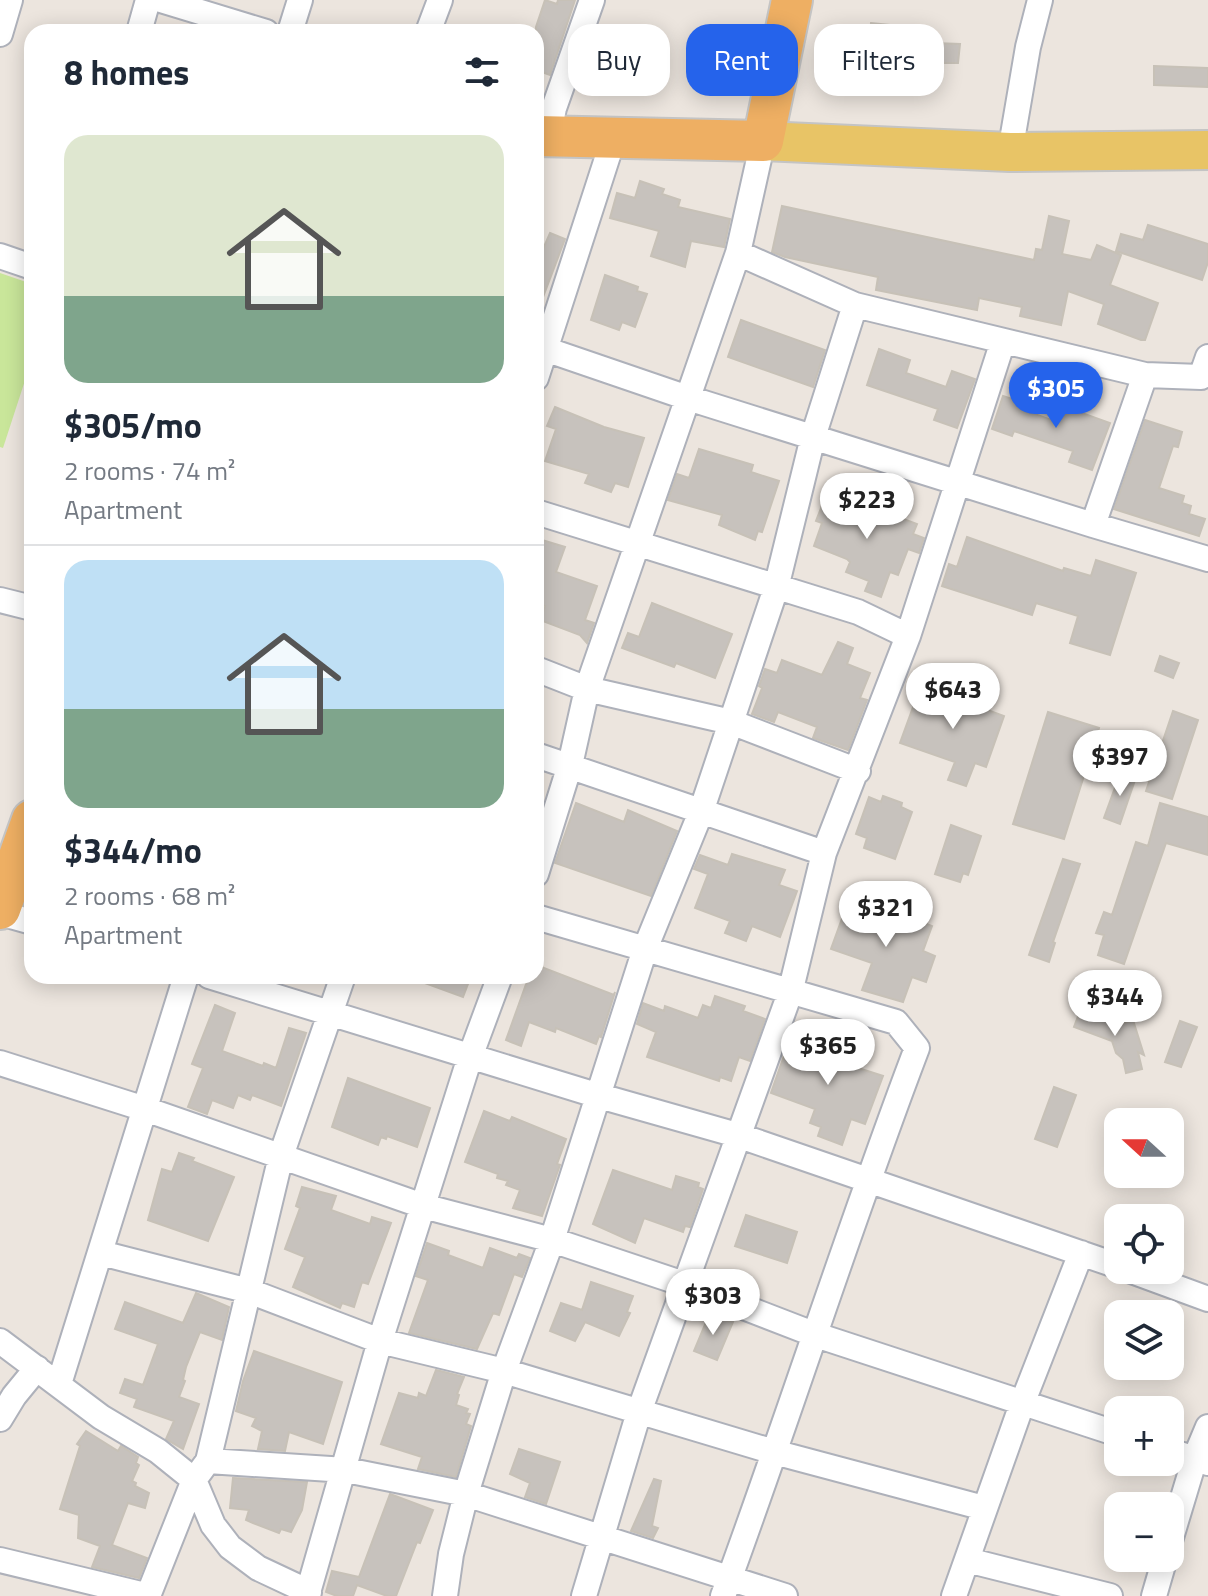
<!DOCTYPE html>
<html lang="en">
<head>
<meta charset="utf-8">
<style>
  body { margin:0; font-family:"Titillium Web",sans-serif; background:#f6f6f7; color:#1f2937; height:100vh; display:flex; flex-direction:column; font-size:30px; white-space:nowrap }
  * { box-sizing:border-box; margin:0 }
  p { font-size:26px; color:#747a83 }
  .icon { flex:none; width:44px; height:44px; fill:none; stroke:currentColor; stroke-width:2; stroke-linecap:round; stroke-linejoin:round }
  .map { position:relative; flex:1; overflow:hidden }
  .drawer { position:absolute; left:24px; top:24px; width:520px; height:960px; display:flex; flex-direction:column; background:#fff; border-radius:24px; box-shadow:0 4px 20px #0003 }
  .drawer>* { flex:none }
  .guide { position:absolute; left:568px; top:24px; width:520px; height:72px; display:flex; gap:16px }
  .needle { width:52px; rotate:291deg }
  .fabs { position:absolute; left:1104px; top:1108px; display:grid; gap:16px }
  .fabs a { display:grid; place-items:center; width:80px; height:80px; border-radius:16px; background:#fff; box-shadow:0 4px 20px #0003; font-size:40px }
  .price { position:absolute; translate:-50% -68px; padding:0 18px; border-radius:28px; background:#fff; color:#222; font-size:26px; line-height:52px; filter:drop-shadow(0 2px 4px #0008) }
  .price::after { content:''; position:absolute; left:50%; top:48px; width:24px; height:18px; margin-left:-12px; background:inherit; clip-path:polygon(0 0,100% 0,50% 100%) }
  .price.active { background:#2563eb; color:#fff }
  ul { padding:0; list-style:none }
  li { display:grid; align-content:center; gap:16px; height:424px; padding:0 40px }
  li+li { border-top:2px solid #e0e1e3 }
  li span { display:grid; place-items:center; height:248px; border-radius:24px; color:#555 }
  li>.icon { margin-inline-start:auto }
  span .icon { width:144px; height:144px; fill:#fffc; stroke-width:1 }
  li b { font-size:34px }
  h2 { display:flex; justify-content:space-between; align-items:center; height:96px; padding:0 40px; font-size:34px }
  .chip { padding:0 28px; border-radius:24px; background:#fff; box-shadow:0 4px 20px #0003; font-size:28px; line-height:72px }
  .chip.active { background:#2563eb; color:#fff }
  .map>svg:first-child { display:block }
  .pitch { fill:#c9e69a }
  .building { fill:#c7c2bd; stroke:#c7c1b7; stroke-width:2 }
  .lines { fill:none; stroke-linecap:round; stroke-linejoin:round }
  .minor-casing { stroke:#aeb1ba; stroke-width:28 }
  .primary-casing { stroke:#c4c4c4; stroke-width:42 }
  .trunk-casing { stroke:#c4c4c4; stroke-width:44 }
  .minor { stroke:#fff; stroke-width:24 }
  .primary { stroke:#e8c466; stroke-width:38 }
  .trunk { stroke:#eeaf63; stroke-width:40 }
</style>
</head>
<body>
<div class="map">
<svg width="1208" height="1596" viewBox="0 0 1208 1596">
  <rect width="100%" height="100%" fill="#ece5de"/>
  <path class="pitch" d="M0,273L32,284V359L3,448L0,447Z"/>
  <path class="building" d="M545,0L557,4L558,0H575L550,75L536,70V27Z
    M871,23L908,27L906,42L960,44L958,63H915L867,56Z
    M1154,66L1208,68V87L1154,85Z
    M640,181L664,189L662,194L680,200L678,207L730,219L724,247L691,241L685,267L651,256L659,231L610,218L617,193L635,198Z
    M782,206L1034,260L1036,249L1042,250L1049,216L1069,221L1062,254L1091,260L1097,245L1121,255L1110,285L1158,303L1145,340H1141L1098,324L1104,304L1068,291L1061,325L1020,316L1022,307L979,298L977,310L876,290L878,277L785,257L772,252Z
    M1148,225L1208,244V262L1202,280L1116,251L1121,234L1143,240Z
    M550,233L565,239L537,313L536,254L540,256Z
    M605,275L638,287L637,291L647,294L635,327L622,322L619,330L591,320Z
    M741,320L825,350L813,387L728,357Z
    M879,349L910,360L906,373L946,387L952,371L975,379L957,428L934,420L938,409L867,385Z
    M1003,396L1024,403L1021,409L1051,420L1057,404L1110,423L1092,470L1069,462L1073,451L1014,431L1012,436L992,429Z
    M555,407L604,427L644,438L628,487L615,483L611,492L585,483L589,474L545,461L556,429L547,426Z
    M1145,420L1182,432L1178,447L1173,446L1159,488L1184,496L1182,503L1191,506L1189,514L1205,519L1199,536L1114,509Z
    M699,449L753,465L751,472L779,481L762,532L758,531L755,540L719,525L722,515L668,500L677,474L689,478Z
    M825,498L831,501L832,498L864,510L865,507L876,512L877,509L917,524L913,534L924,538L919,553L908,549L898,575L890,572L881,597L865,591L869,581L846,572L850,562L847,559L814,546L822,523L816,521Z
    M967,537L1063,571L1064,568L1091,576L1096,560L1136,573L1110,655L1070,643L1078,616L1036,603L1032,615L942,586L949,564L957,567Z
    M542,540L565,547L556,572L597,586L585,620L594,623L587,643L580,635L540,620L545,606L536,602V558Z
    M652,603L732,634L715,678L676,663L674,667L622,648L628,633L639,637Z
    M838,642L853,648L847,664L870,673L860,698L867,700L848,750L813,738L817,727L778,712L774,722L752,714L762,688L759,686L765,669L777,673L782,660L822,675Z
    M1160,656L1179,663L1173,678L1155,671Z
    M920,688L951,700L954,690L977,698L974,705L1004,716L986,767L975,763L966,786L948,780L955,762L900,743Z
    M1173,711L1198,720L1172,799L1146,791Z
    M1048,712L1099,728L1064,839L1013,824Z
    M1121,771L1136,777L1120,824L1104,818Z
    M883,796L902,803L901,807L912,812L895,859L864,848L867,838L856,834L869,797L881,802Z
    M576,803L624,822L628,810L677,831L651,896L555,863Z
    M1160,803L1208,817V855L1166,843L1124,964L1098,955L1104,935L1096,933L1104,912L1112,915L1136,842L1148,846Z
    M951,825L981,836L968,875L963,873L960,882L935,874Z
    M732,854L785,870L779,885L797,891L780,937L752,926L746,941L725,933L730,921L695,908L708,874L694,869L700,855L728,865Z
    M1063,859L1080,864L1053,942L1055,943L1049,962L1029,955Z
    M848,902L889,916L891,910L932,926L923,951L935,956L926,982L912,977L903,1002L862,990L872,963L831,949Z
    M536,965L614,995L615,992L601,1037L599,1036L596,1044L556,1028L555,1032L529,1022L521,1046L506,1040L529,976H536Z
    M412,976H471L463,997L411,978Z
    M715,996L745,1006L743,1011L765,1019L750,1061L739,1057L731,1081L720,1077L719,1081L647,1057L656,1032L637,1024L643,1003L664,1011L665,1006L698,1018L703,1005L711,1008Z
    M215,1005L235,1013L222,1051L263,1066L264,1063L276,1068L289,1028L306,1033L281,1106L252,1095L250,1100L238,1095L233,1108L212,1100L207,1114L188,1107L203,1068L192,1064Z
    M1080,1011L1119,1025L1133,1020L1144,1055L1138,1052L1142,1069L1126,1073L1123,1059L1116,1053L1112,1041L1074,1027Z
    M1180,1021L1197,1027L1181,1067L1165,1062Z
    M793,1030L805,1034L799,1051L830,1062L838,1041L861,1050L855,1067L883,1076L865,1124L851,1119L842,1145L818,1136L821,1127L810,1123L815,1109L771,1093Z
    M348,1078L430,1108L417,1147L387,1136L386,1139L381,1137L378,1145L332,1127Z
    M1054,1087L1076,1095L1057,1147L1035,1139Z
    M484,1111L510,1121L512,1117L566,1139L557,1164L560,1165L542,1216L513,1208L520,1190L506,1185L508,1181L497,1178L498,1174L465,1162Z
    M179,1153L194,1158L192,1161L234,1177L208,1241L148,1220L162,1169L172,1172Z
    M613,1170L672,1190L676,1176L699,1183L698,1187L703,1189L690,1227L685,1226L683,1232L644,1218L635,1243L593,1224Z
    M302,1187L336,1196L331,1210L370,1224L372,1217L391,1223L368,1284L362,1282L354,1307L342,1303L340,1308L293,1287L305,1257L285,1249L300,1208L296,1206Z
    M746,1215L797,1232L787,1263L735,1246Z
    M427,1243L449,1251L448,1255L483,1268L490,1248L517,1258L519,1254L530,1258L522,1277L514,1274L499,1315L493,1313L477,1349L409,1333L428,1280L416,1276Z
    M591,1282L633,1296L627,1312L630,1313L619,1336L585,1322L575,1341L550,1331L561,1303L582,1310Z
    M196,1293L229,1307L222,1340L200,1332L186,1367L183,1380L185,1381L179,1397L199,1404L183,1449L166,1439L174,1421L134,1407L137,1399L120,1393L125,1379L143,1385L158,1344L115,1329L125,1302L183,1323Z
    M709,1315L733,1322L717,1360L694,1351Z
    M254,1351L342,1382L323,1444L289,1432L285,1451L258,1449L262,1431L252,1426L256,1418L236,1411L243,1381Z
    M436,1370L464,1377L457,1394L459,1395L456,1405L468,1409L466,1413L470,1414L466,1424L471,1426L456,1477L418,1469L422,1457L381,1444L399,1393L418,1398L419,1393L426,1396Z
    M86,1431L118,1451L121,1446L138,1457L136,1463L139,1465L132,1481L136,1483L135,1486L149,1493L145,1508L128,1503L112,1545L147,1558L139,1578L92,1567L100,1546L78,1538L79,1515L60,1509L80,1446L77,1444Z
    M519,1449L560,1462L546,1504L525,1497L530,1483L510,1474Z
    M233,1478L307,1482L302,1510L291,1532L281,1529L279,1533L253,1523L246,1520L249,1510L230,1508Z
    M654,1479L661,1481L652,1526L658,1528L653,1538L631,1531Z
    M390,1494L433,1510L420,1543L417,1542L396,1596H387L357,1585L353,1596H337L326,1592L332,1571L359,1577Z"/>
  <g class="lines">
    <defs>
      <path id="minor" d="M161,0L266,32
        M139,32L148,0
        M290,32L300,0
        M428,32L440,0
        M0,34L10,0
        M548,137L554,108L592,0
        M1010,152L1028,47L1040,0
        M738,253L855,305L1145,375
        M0,256L32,267
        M536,346L688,398L1093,525L1208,559
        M536,378L613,140
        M536,512L858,612L908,636
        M1093,525L1145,375L1201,377L1208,357
        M0,600L32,608
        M536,669L587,689L731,722L858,771
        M536,755L824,853
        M536,874L570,765L587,689L738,253L763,141
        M0,913L32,922
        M536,917L896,1022L917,1048C848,1229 790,1414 723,1596
        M209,976L596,1095L737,1135L1118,1266
        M0,1063L145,1109L423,1206L552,1240L684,1284L816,1335L1118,1434
        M101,1253L249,1291L380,1341L504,1371L774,1452L984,1508
        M1129,1270L1208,1299
        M0,1341L101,1417L158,1451L194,1480L213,1525L230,1547L258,1568L309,1592
        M59,1384L186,976
        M0,1419L14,1396L37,1368
        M1170,1451L1208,1463
        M208,1461L346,1470L466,1494L785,1596
        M1170,1541L1195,1458L1208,1427
        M0,1560L149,1596
        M967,1560L1110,1596
        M148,1596L194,1480L208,1461L281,1156L343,976
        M307,1596L380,1341L470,1057L500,976
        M445,1596L451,1554L466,1494L504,1371L552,1240L645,949L701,812L776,588L813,437L855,305
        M584,1596L639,1412L790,993L824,853L908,636L1003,341
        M954,1596L1022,1404L1081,1253
        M1154,1596L1165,1558"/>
      <path id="primary" d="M763,141L1010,152L1208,150"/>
      <path id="trunk" d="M536,136L763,141L792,0
        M0,909L32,820"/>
    </defs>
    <use href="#minor" class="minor-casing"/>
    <use href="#primary" class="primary-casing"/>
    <use href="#trunk" class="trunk-casing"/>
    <use href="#minor" class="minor"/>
    <use href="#primary" class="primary"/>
    <use href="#trunk" class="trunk"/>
  </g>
</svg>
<div class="fabs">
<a><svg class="needle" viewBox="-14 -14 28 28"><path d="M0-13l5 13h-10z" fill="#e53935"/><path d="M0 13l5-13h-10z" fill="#747a83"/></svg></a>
<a><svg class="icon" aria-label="locate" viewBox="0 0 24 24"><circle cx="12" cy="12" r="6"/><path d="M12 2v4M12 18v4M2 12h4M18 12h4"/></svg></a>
<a><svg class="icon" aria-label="layers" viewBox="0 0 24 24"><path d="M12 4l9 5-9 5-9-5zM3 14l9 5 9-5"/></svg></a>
<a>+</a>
<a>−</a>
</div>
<b class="price active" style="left:1056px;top:430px">$305</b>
<b class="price" style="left:867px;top:541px">$223</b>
<b class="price" style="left:953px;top:731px">$643</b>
<b class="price" style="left:1120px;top:798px">$397</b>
<b class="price" style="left:886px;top:949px">$321</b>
<b class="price" style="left:1115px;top:1038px">$344</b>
<b class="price" style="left:828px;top:1087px">$365</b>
<b class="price" style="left:713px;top:1337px">$303</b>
<div class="guide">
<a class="chip">Buy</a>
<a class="chip active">Rent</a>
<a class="chip">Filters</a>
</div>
<section class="drawer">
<h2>8 homes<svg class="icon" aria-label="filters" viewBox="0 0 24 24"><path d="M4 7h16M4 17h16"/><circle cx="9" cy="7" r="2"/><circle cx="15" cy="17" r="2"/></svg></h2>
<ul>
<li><span style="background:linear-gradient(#dfe7d0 65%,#7fa58c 0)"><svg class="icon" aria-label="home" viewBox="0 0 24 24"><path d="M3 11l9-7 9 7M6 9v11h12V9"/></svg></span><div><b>$305/mo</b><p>2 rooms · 74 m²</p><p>Apartment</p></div></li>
<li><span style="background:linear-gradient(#bfe0f5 60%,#7fa58c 0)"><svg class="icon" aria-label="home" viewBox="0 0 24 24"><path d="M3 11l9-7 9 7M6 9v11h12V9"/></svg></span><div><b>$344/mo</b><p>2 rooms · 68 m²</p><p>Apartment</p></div></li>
</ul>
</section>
</div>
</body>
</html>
